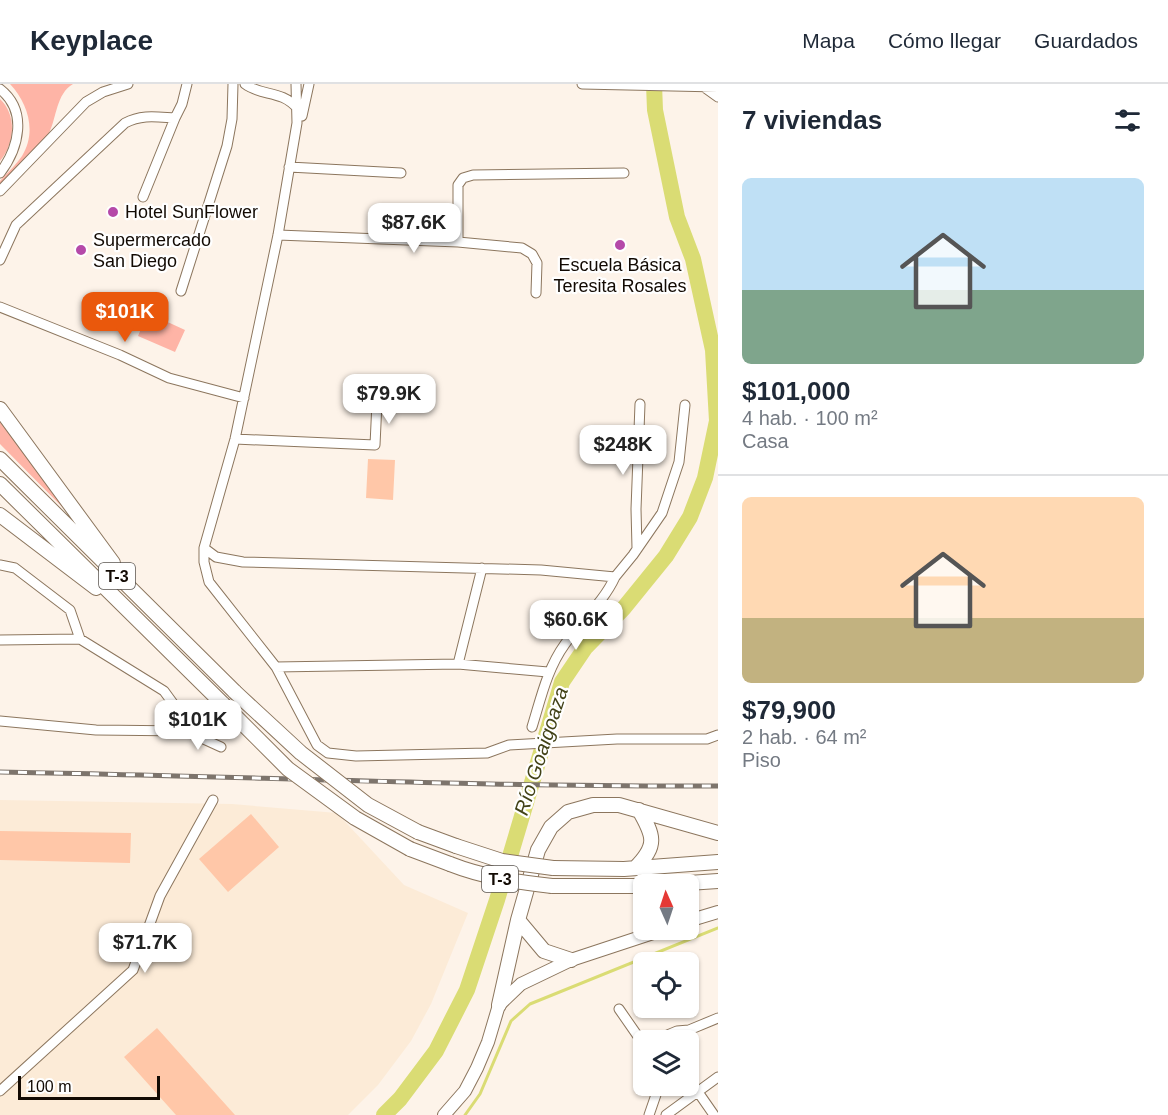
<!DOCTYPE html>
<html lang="es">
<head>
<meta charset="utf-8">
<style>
  body { margin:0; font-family:Helvetica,sans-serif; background:#f2f2f3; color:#1f2937; height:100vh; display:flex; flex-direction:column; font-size:22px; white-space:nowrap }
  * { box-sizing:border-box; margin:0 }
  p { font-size:20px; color:#747a83 }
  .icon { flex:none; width:33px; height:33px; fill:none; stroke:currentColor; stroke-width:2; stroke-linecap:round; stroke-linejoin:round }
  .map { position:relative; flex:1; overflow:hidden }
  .side { display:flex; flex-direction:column; background:#fff; width:450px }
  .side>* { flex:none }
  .needle { width:39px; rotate:357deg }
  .controls { position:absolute; left:633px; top:790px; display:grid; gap:12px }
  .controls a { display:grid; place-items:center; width:66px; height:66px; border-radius:9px; background:#fff; box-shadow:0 2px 4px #0004; font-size:30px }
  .scale { position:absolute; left:18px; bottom:15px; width:142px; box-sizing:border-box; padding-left:6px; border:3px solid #120a03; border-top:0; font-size:16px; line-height:21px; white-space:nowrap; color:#120a03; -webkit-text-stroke:4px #fff; paint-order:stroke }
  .price { position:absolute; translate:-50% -51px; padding:0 14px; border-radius:12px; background:#fff; color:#222; font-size:20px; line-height:39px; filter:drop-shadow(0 2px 3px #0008) }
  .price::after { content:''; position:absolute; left:50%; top:36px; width:18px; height:14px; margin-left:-9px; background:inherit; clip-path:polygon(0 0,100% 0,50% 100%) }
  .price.on { background:#ea580c; color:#fff }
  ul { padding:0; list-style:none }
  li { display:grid; align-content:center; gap:12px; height:318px; padding:0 24px }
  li+li { border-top:2px solid #e0e1e3 }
  li span { display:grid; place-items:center; height:186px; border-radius:9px; color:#555 }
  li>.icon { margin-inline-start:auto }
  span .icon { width:108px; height:108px; fill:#fffc; stroke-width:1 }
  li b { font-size:26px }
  h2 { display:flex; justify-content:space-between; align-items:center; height:72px; padding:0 24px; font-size:26px }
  header { display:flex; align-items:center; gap:36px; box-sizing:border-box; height:84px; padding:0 30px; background:#fff; border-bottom:2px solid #e0e1e3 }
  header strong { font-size:28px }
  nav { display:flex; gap:33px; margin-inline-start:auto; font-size:21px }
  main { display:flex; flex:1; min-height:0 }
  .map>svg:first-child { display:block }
  .built { fill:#fcebd7 }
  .green { fill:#feb4a6 }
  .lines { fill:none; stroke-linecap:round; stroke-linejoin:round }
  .stream { stroke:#dadc74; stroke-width:3 }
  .river { stroke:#dadc74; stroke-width:16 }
  .building { fill:#ffc7a8 }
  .minor-casing { stroke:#8c765e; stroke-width:11 }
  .secondary-casing { stroke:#8c765e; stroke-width:14 }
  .primary-casing { stroke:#8c765e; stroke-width:16 }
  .minor { stroke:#fff; stroke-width:9 }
  .secondary { stroke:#fff; stroke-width:12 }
  .primary { stroke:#fff; stroke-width:14 }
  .rail-casing { stroke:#7d746c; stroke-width:5 }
  .rail { stroke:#fff; stroke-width:3; stroke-dasharray:9; stroke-linecap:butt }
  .primary-bridge-casing { stroke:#8c765e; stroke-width:16; stroke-linecap:butt }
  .primary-bridge { stroke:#fff; stroke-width:14 }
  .poi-dot { fill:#b549a9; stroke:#fff; stroke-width:2 }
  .labels { text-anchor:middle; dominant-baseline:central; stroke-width:4.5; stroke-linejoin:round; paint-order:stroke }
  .shield { fill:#fff; stroke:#59544f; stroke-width:1.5 }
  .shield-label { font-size:16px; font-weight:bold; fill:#120a03 }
  .poi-label { font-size:18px; fill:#120a03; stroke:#fff; text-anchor:start }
  .water-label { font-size:20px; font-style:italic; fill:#424217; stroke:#fff }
</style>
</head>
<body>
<header>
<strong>Keyplace</strong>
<nav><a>Mapa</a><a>Cómo llegar</a><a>Guardados</a></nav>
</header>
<main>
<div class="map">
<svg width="718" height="1031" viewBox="0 0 718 1031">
  <rect width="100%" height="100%" fill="#fdf3e9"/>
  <path class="built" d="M0,716L232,720L337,729L404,801L468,829L431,920L411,957L378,1001L348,1031H0Z"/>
  <path class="green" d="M10,0H73C56,10 57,33 49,49C38,70 16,88 0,105V97C7,89 16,81 22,72C37,48 28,19 10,0Z
    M0,15C17,31 15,59 0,77Z
    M148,229L185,246L175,268L138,252Z
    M0,326L76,437L0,360Z"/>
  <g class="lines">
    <path class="stream" d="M465,1031L480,1010L511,937L530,920L718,844"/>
    <path class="river" d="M384,1031L400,1015L436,967L467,906L497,816L562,598L585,564L623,525L666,472L690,433L705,394L717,337L713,266L693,175L677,133L655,26L654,0"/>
  </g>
  <path class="building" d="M368,375L395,376L393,416L366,414Z
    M251,730L279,763L228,808L199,775Z
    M0,747L131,749L130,779L0,776Z
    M157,944L235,1031H176L124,973Z"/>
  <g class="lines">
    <defs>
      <path id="minor" d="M245,0C262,13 281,5 298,25
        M296,0L297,39L278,151L235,355L204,464V478L209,498L276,583L317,661L328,669L356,672L487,669L509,661L617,655H707L718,651
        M582,0L718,3
        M704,3L718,13
        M0,5C28,27 19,64 0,89
        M302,32L309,0
        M289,83L401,89
        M0,107L86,18L103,8L128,0
        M143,113L175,34
        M278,151L458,158L522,164L532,170L537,179L536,209
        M458,158V101L463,94L473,91L624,89
        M0,176L16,141L125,39C142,30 157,33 175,34L182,20L187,0
        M181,207L227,62L232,35L233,0
        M0,223L120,271L169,294L244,314
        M235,355L375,361L377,318
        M204,464L216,473L243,478L541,486L615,493L633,471L662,429L679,378L685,321
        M637,464L636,425L640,320
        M0,481L15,484L70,526L80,555L164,607L180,629L186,647
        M0,556L80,555
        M458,580L482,484
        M276,583L458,580L548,588
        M0,637L96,646L186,647L221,663
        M532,643C541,614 547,585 565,560C581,537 603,519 615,493
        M619,925L644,961
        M653,957L677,947L689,946
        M680,957L689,946L718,934
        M0,1007L133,886L160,812L213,716
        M698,1008L714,1031
        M649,1031L659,1002
        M666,1031L718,993"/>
      <path id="secondary" d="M688,837L718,828
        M444,1031L465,1007L477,984L488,958L499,921L521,900L571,876L662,846"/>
      <path id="primary" d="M0,325L113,479
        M0,375L235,608
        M0,400L223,620
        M0,431L96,504
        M418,748L456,762
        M410,765L450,780
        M553,784L624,785L718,778
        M635,784C658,761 654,752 639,726
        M659,801L718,797
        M552,802H644
        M518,836L544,867L571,876
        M499,921L518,836L538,766L551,743L568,728L593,721H619L718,749"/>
    </defs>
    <use href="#minor" class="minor-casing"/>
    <use href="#secondary" class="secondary-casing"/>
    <use href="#primary" class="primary-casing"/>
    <use href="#minor" class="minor"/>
    <use href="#secondary" class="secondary"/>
    <use href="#primary" class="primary"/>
    <defs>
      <path id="rail" d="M0,688C239,692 479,703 718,702"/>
    </defs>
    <use href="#rail" class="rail-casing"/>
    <use href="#rail" class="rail"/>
    <defs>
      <path id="primary-bridge" d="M235,608L301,669L368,721L418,748
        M223,620L288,685L355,734L410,765
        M456,762L502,777L553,784
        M450,780C483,793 517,798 552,802"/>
    </defs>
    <use href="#primary-bridge" class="primary-bridge-casing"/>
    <use href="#primary-bridge" class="primary-bridge"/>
  </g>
  <g class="poi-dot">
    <circle cx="113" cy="128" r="6"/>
    <circle cx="620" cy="161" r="6"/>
    <circle cx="81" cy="166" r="6"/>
  </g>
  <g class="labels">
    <g class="shield">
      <rect x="99" y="479" width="36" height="26" rx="4.5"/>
      <rect x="482" y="782" width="36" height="26" rx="4.5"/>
    </g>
    <g class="shield-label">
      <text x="117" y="492">T-3</text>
      <text x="500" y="795">T-3</text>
    </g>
    <g class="poi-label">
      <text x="125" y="128">Hotel SunFlower</text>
      <text x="93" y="156">Supermercado<tspan x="93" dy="21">San Diego</tspan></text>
      <text x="620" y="181" text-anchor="middle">Escuela Básica<tspan x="620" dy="21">Teresita Rosales</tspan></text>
    </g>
    <g class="water-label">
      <text transform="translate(541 667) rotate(-72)">Río Goaigoaza</text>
    </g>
  </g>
</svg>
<div class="controls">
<a><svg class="needle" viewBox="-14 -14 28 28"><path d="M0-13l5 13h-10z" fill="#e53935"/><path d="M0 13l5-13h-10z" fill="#747a83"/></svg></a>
<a><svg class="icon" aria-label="locate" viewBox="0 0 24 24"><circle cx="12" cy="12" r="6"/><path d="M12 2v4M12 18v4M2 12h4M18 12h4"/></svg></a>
<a><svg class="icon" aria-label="layers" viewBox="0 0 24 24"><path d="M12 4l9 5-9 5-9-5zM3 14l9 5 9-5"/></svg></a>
</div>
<div class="scale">100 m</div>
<b class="price" style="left:414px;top:170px">$87.6K</b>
<b class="price on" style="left:125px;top:259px">$101K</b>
<b class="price" style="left:389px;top:341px">$79.9K</b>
<b class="price" style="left:623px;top:392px">$248K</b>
<b class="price" style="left:576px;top:567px">$60.6K</b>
<b class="price" style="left:198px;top:667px">$101K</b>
<b class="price" style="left:145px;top:890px">$71.7K</b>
</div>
<section class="side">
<h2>7 viviendas<svg class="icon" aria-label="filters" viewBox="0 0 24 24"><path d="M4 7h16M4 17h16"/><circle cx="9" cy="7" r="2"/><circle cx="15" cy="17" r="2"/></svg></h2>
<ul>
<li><span style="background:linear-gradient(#bfe0f5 60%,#7fa58c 0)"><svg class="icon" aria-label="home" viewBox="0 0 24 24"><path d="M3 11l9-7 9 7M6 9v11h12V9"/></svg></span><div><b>$101,000</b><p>4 hab. · 100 m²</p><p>Casa</p></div></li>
<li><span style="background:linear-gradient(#ffd9b3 65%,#c2b280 0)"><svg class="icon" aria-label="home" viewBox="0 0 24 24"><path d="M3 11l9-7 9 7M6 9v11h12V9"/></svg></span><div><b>$79,900</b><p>2 hab. · 64 m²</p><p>Piso</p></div></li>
</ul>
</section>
</main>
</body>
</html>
